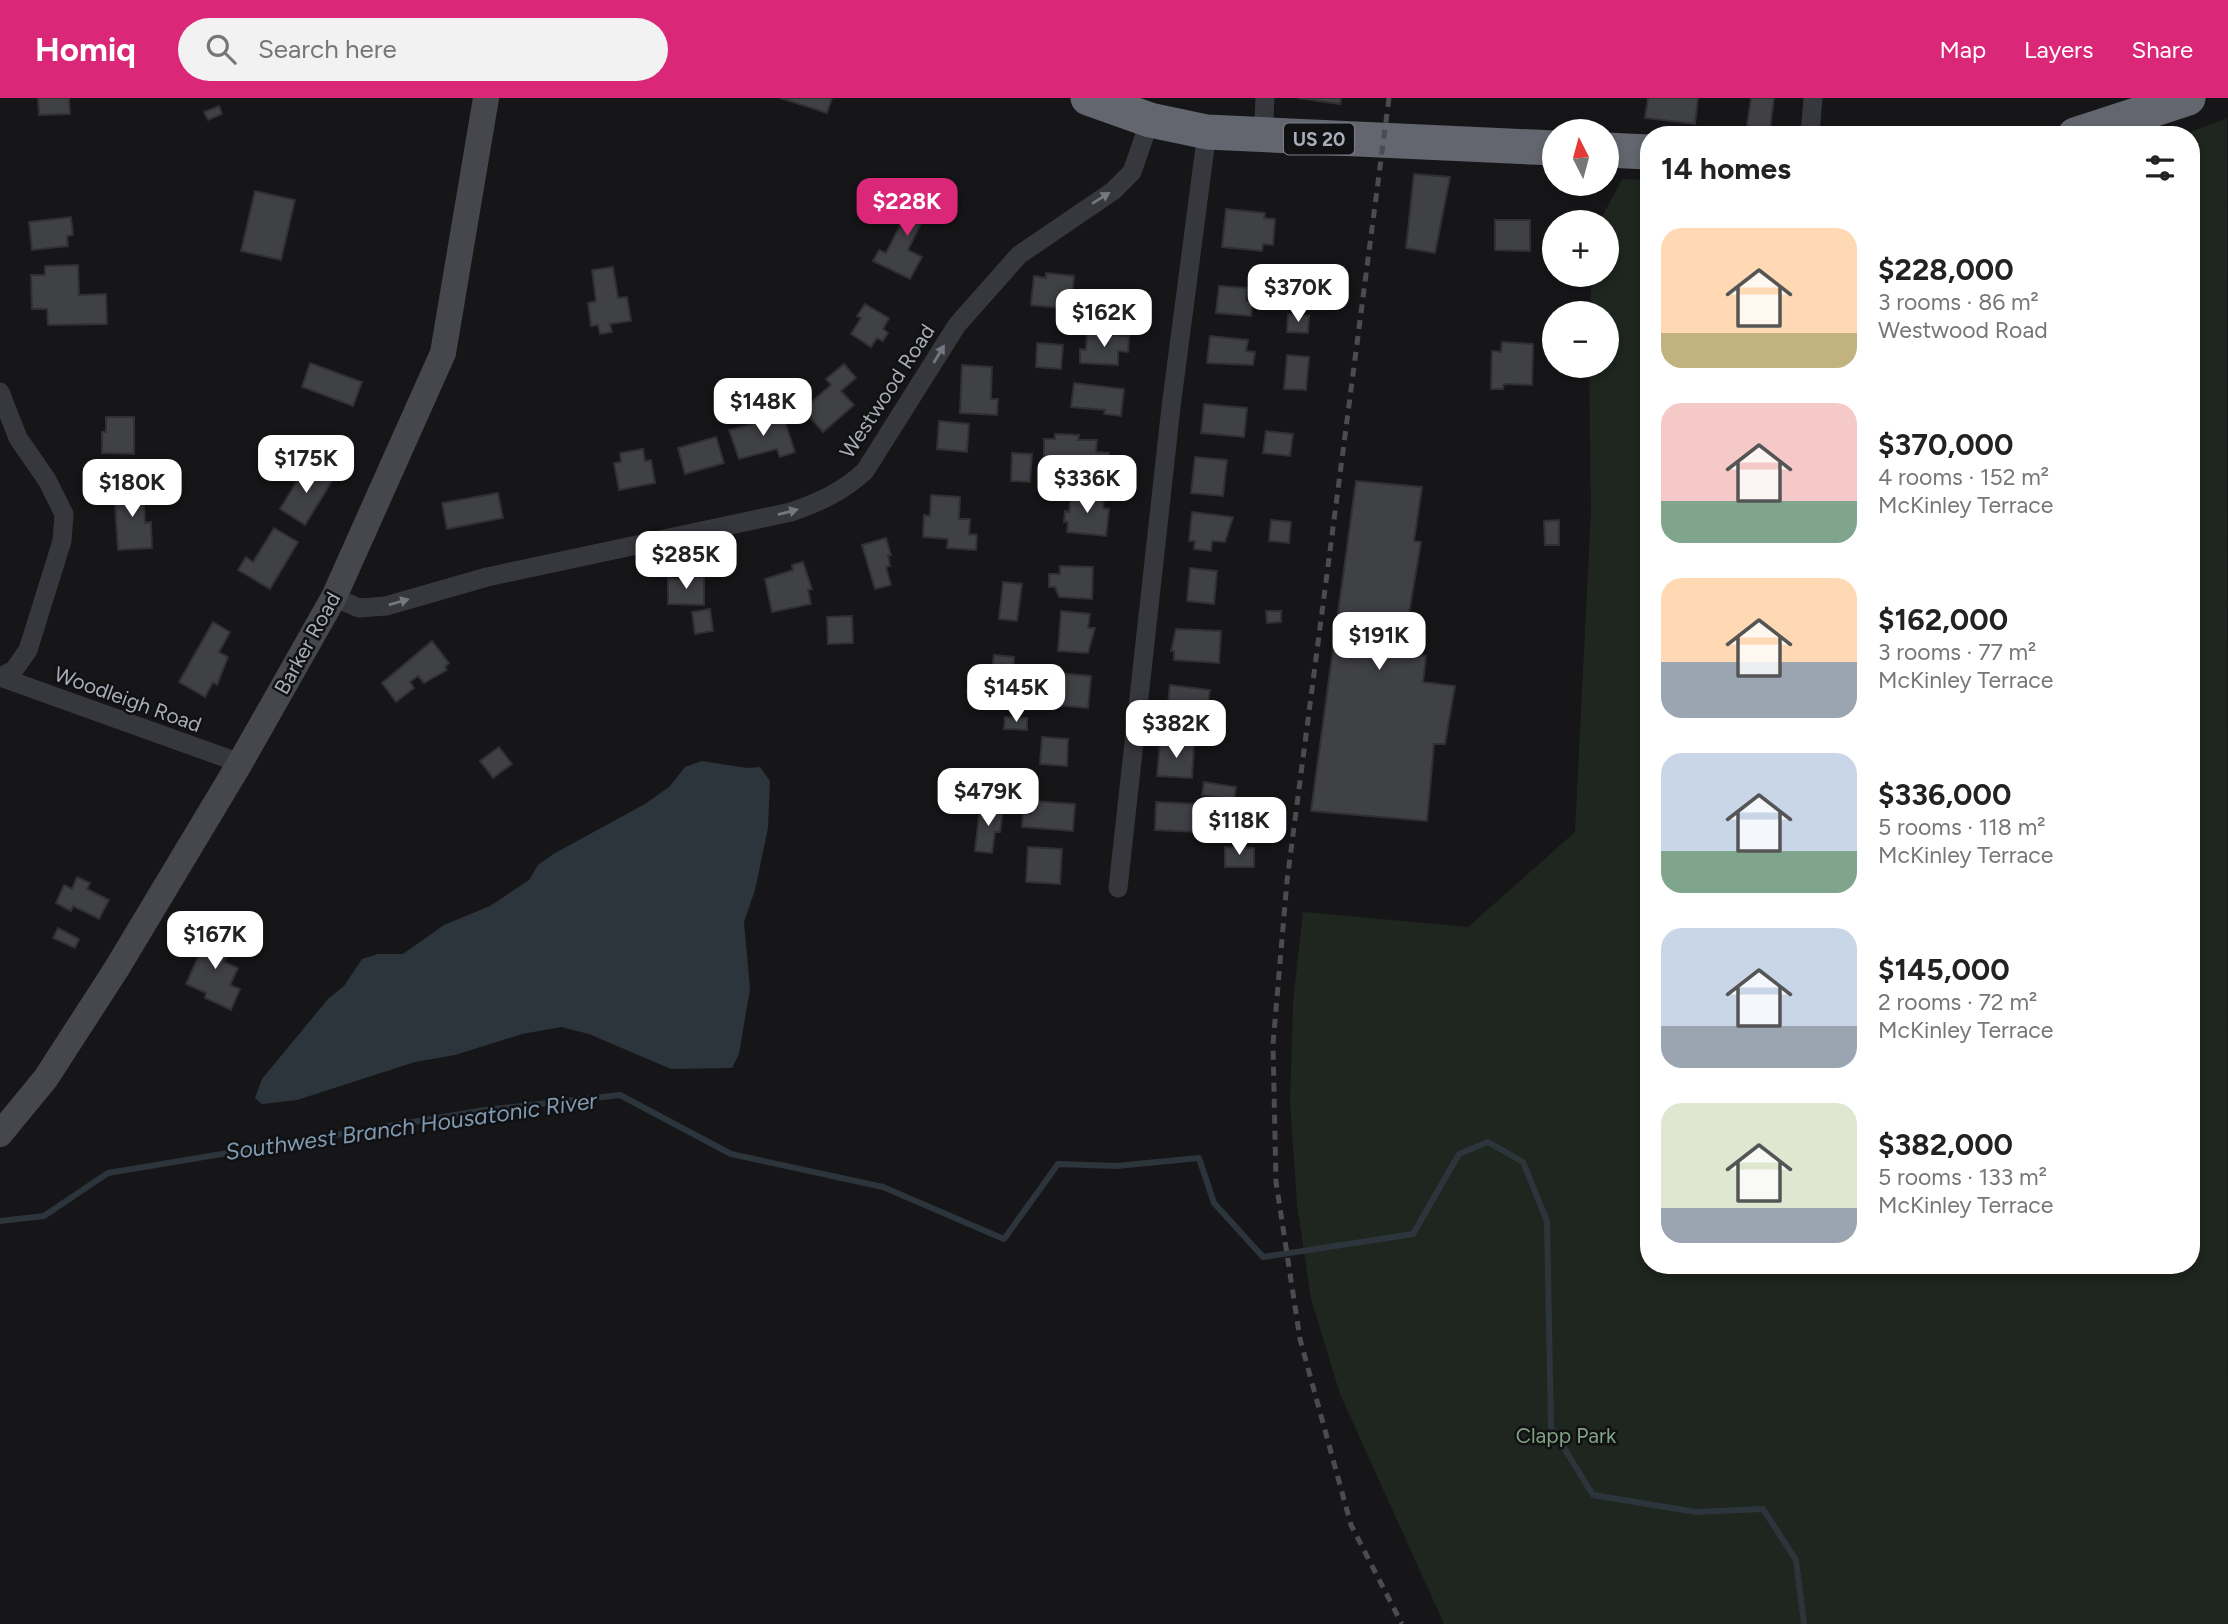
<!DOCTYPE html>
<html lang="en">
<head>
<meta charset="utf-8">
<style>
  body { margin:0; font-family:Figtree,sans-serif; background:#f2f2f2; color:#222; height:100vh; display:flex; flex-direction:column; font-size:26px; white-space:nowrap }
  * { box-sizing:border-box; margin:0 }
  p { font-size:23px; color:#767676 }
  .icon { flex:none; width:38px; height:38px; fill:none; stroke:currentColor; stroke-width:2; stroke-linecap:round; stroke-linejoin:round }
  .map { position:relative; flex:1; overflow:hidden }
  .sheet { position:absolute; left:1640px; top:28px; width:560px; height:1148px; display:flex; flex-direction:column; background:#fff; border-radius:28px; box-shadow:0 4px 10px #0003 }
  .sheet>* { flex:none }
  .needle { width:46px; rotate:354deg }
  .fabs { position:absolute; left:1542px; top:21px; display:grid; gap:14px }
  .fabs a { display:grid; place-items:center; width:77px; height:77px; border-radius:50%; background:#fff; box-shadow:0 4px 10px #0003; font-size:35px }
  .price { position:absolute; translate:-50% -60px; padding:0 16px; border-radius:14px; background:#fff; color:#222; font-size:23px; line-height:46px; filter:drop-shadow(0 2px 4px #0008) }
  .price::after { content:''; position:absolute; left:50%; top:42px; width:21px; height:16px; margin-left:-10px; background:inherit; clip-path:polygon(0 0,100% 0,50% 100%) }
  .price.on { background:#db2777; color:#fff }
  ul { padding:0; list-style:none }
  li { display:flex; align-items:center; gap:21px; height:175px; padding:0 21px }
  li span { display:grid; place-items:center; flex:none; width:196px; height:140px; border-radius:21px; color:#555 }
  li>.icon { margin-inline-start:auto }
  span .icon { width:84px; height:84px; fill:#fffc; stroke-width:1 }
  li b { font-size:30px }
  h2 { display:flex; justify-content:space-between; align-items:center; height:84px; padding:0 21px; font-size:30px }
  header { display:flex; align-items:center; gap:42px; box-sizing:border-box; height:98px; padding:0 35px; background:#db2777; color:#fff }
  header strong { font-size:33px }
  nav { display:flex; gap:38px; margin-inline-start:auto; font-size:24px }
  .search { width:490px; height:63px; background:#f2f2f2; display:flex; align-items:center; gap:18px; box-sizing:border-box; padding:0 24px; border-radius:38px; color:#767676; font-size:26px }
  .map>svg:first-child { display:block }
  .green { fill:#1e261f }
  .water { fill:#2c353c }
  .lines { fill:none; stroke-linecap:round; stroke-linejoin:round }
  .stream { stroke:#2c353c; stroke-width:6 }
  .building { fill:#404145; stroke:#303034; stroke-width:2 }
  .street { stroke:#37383d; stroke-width:19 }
  .secondary { stroke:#45474d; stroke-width:26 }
  .highway { stroke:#63666e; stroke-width:35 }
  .rail { stroke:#4a4c52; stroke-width:5; stroke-dasharray:9 7; stroke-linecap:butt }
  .oneway { fill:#757881 }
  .labels { text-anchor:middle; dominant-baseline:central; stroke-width:5; stroke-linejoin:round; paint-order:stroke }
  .shield { fill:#111113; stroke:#7b7e86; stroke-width:2 }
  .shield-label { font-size:19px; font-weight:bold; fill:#a8adb8 }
  .street-label { font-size:21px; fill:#a8adb8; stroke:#111113 }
  .park-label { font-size:21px; fill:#7fa381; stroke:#111113 }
  .water-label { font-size:23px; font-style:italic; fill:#7f9bb3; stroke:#111113 }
</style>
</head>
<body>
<header>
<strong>Homiq</strong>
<div class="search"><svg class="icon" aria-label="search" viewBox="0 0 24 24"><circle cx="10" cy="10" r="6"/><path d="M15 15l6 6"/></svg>Search here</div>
<nav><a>Map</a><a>Layers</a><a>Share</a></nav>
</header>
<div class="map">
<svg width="2228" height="1526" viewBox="0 0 2228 1526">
  <rect width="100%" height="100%" fill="#161618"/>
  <path class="green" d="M2227,20L2228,1526H1444L1340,1296L1311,1201L1297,1106L1290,1003L1293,904L1303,814L1468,829L1575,734L1591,413L1589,268H1606V215H1590L1592,177H1606V124H1601L1602,119L1622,81L1648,82V1167H2191V37H2183Z"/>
  <path class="water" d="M702,663L747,670L760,669L770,683L768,730L755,792L744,824L750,891L739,956L732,970L671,971L589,936L561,929L522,936L455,957L415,964L297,1002L262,1006L255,1000L262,981L328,901L344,888L362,861L378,856H403L444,827L490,808L529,782L538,767L555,755L645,706L669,689L685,669Z"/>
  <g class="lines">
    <path class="stream" d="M0,1123L44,1118L108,1075L485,1012L620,997L731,1056L883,1089L1004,1141L1058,1066L1116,1068L1199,1060L1214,1105L1263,1159L1413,1136L1459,1056L1488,1044L1523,1064L1547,1123L1551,1329L1593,1397L1696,1414L1763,1411L1796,1462L1804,1526"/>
  </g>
  <path class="building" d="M38,0H69L70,16L39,17Z
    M780,0H832L827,15Z
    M1298,0H1341L1340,6Z
    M1648,0H1698L1695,26L1645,20Z
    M1751,0H1774L1770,31L1747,28Z
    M219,8L222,16L208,22L204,14Z
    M1414,76L1450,79L1435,155L1406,150Z
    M924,92L937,110L923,121L908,152L922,159L910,181L873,163L879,152L886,155L908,112L903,107Z
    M255,93L295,102L281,162L241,153Z
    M1226,111L1265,115L1264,120L1275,121L1273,147L1263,146L1262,153L1222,149Z
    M71,119L73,137L67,138L68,148L32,152L29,124Z
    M1495,122H1530V153L1495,152Z
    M78,167L79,197L106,196L107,226L48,227L47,211H32L31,177H45V168Z
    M613,169L618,200L627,199L631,223L610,226L612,234L600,236L598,227L591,228L588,205L596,203L592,172Z
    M1046,175L1074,178L1071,211L1031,207L1034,178L1046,180Z
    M1219,188L1247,190L1246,203L1253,204L1251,218L1216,215Z
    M865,206L889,220L883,231L888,235L883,243L877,240L871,249L851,236L861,220L857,218Z
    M1288,216L1309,218L1308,235L1287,234Z
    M1087,235L1129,238L1128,254L1118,253V267L1080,265V251L1086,252Z
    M1210,238L1248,242L1246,253L1255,254L1253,267L1207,265Z
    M1502,244L1533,246L1532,287L1504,286L1503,291H1491L1492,253L1501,254Z
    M1037,245L1063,247L1061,271L1036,269Z
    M1287,257L1309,259L1306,292L1284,291Z
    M310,265L362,284L353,308L302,289Z
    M844,266L856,280L841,293L854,307L823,334L803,311L831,287L826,281Z
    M962,267L992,269L991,301H998L997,317L960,315Z
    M1074,285L1124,291L1121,318L1104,316L1105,312L1071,309Z
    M1204,306L1247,310L1244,339L1201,335Z
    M783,318L795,354L780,359L777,351L739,361L729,332Z
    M106,319H134V356L102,355V334H106Z
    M939,323L969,326L967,354L937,351Z
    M1266,333L1293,336L1290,358L1263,355Z
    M1055,336L1079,337L1078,342H1097L1096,354L1109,355L1108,372L1051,371L1052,359H1044V341H1055Z
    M716,339L724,365L685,376L678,350Z
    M643,351L645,363L651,362L655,385L619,392L614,365L621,364L620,355Z
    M1012,355L1032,356L1030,384L1011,383Z
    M1195,359L1227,362L1223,398L1191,395Z
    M307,367L332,383L305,427L280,411Z
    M1356,383L1422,389L1414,443L1421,444L1402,556L1426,558L1423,584L1455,588L1445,646H1434L1427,723L1311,713Z
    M143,388L145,425L151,424L152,450L118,452L114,390Z
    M498,395L503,420L447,431L442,405Z
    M1071,396L1104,399L1103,410L1109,411L1106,438L1067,434L1068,424H1064L1065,413L1069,414Z
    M931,397L960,399L959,421H970L969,436L977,437L976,452L947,450L948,441L923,439L924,417L930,418Z
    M1192,414L1233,419L1225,444L1212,443L1211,453L1194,451L1195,443H1189Z
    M1271,422L1291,424L1289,445L1269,443Z
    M1559,422V447H1545L1544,423Z
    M274,430L298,444L270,491L238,472L246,459L253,464Z
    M886,440L891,457H888L890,468L886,469L891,487L875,491L862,447Z
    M803,464L812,491L808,492L811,506L772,514L765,481L793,472L792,467Z
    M1060,468L1093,469L1092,501L1059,499L1055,489H1049V476H1060Z
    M1190,470L1217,473L1214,506L1187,503Z
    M679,476H685V479H704V507L668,506V480L679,481Z
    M1003,484L1022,486L1017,523L999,521Z
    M710,511L713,533L695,536L692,514Z
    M1061,513L1090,516L1088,530H1095L1088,555L1058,553Z
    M1266,513H1281V524L1267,525Z
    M852,518L853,545L828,546L827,519Z
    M213,524L230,534L219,554L228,559L217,587L213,584L205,599L179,584Z
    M1176,531L1221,533L1219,565L1174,562V553H1171Z
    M432,543L449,565L445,569L447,572L424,585L418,578L410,584L414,590L396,604L382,585Z
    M994,557L1014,559L1011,599L967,594L969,578L991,581Z
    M1045,574L1091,578L1088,610L1042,606L1043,603L1030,601L1032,580L1044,581Z
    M1170,587L1210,592L1208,605L1217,606L1216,617H1210L1208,629L1171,625L1173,615L1167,614Z
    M1005,619L1027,620V632L1004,631Z
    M1042,639L1068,641L1067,668L1040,666Z
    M1160,644L1194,647L1192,680L1157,678Z
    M499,649L512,666L493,680L480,663Z
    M1204,684L1236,689L1234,702L1202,697Z
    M1032,703L1075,706L1073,733L1022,729L1023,716H1031Z
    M1156,704L1198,706L1197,734L1155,732Z
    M980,708L1003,711L1000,734H995L992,755L975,753Z
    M1028,749L1062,751L1060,786L1026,784Z
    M1225,749L1254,750V769H1225Z
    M77,779L90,785L87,791L109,802L99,821L73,808L71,813L56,805L64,787L72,791Z
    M58,830L79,841L75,850L53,840Z
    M210,832L234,843L224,864L238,870L230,887L240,891L231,912L205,900L206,895L186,886Z"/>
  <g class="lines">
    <path class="street" d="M1810,37L1813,0
      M1263,38L1265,0
      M0,294L18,340L47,382L64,416L62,443L28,552L14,572L0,579
      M334,499L359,510L386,508L487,479L791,414C820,404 842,394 865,373L957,227L1019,157L1113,93L1132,74L1150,22
      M0,579L240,665
      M1118,790L1171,309L1207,34"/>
    <path class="secondary" d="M0,1036L46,980L117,870L240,665L334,499L443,255L486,0"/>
    <path class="highway" d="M1088,0L1150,22L1207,34L1554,50
      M2075,37L2188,0
      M1606,52L1648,54"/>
    <path class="rail" d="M1389,0L1287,783L1273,946L1276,1084L1300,1241L1351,1427L1402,1526"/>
  </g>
  <defs><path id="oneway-solid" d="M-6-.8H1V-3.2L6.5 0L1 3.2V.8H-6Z" transform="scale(1.75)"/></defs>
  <g class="oneway">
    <use href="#oneway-solid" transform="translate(1101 100) rotate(-32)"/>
    <use href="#oneway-solid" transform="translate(939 256) rotate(-59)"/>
    <use href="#oneway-solid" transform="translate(788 414) rotate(-15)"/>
    <use href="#oneway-solid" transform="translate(399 504) rotate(-16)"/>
  </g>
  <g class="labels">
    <rect class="shield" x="1284" y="25.5" width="70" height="31" rx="5"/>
    <g class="shield-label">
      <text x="1319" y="41">US 20</text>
    </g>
    <g class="street-label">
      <text transform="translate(887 293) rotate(-57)">Westwood Road</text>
      <text transform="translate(307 545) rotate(-61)">Barker Road</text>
      <text transform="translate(128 601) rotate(20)">Woodleigh Road</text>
    </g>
    <g class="park-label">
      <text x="1566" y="1337">Clapp Park</text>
    </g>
    <g class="water-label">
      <text transform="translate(411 1028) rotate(-8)">Southwest Branch Housatonic River</text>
    </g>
  </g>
</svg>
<div class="fabs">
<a><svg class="needle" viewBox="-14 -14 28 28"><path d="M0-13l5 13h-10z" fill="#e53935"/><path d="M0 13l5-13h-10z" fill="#767676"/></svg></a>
<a>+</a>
<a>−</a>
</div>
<b class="price on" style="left:907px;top:140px">$228K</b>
<b class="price" style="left:1298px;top:226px">$370K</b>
<b class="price" style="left:1104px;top:251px">$162K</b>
<b class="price" style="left:763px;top:340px">$148K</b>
<b class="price" style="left:306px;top:397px">$175K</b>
<b class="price" style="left:1087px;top:417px">$336K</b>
<b class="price" style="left:132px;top:421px">$180K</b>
<b class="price" style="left:686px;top:493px">$285K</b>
<b class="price" style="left:1379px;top:574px">$191K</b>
<b class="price" style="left:1016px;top:626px">$145K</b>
<b class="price" style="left:1176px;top:662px">$382K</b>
<b class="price" style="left:988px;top:730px">$479K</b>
<b class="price" style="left:1239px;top:759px">$118K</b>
<b class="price" style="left:215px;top:873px">$167K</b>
<section class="sheet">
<h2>14 homes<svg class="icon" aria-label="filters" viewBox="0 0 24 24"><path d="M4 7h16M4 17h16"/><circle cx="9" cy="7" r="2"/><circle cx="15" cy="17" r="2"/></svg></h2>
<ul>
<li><span style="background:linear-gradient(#ffd9b3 75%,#c2b280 0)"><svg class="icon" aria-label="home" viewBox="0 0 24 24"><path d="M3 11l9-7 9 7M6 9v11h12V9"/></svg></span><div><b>$228,000</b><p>3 rooms · 86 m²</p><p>Westwood Road</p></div></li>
<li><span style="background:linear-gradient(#f6c9c9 70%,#7fa58c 0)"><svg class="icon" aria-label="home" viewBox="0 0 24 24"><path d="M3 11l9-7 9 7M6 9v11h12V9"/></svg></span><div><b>$370,000</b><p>4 rooms · 152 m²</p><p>McKinley Terrace</p></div></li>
<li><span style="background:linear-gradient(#ffd9b3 60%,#9aa5b1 0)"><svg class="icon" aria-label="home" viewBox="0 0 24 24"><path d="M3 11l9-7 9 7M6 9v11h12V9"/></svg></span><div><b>$162,000</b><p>3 rooms · 77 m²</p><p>McKinley Terrace</p></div></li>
<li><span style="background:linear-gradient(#c9d6e8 70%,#7fa58c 0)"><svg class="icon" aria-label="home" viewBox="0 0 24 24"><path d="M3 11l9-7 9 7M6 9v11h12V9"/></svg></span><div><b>$336,000</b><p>5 rooms · 118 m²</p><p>McKinley Terrace</p></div></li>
<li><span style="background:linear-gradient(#c9d6e8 70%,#9aa5b1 0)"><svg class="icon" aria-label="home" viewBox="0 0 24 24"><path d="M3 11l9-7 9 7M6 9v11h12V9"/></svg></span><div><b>$145,000</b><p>2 rooms · 72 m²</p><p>McKinley Terrace</p></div></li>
<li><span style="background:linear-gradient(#dfe7d0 75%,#9aa5b1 0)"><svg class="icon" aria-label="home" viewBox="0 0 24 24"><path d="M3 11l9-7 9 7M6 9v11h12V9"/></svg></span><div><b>$382,000</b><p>5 rooms · 133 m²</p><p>McKinley Terrace</p></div></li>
</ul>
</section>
</div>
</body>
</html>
